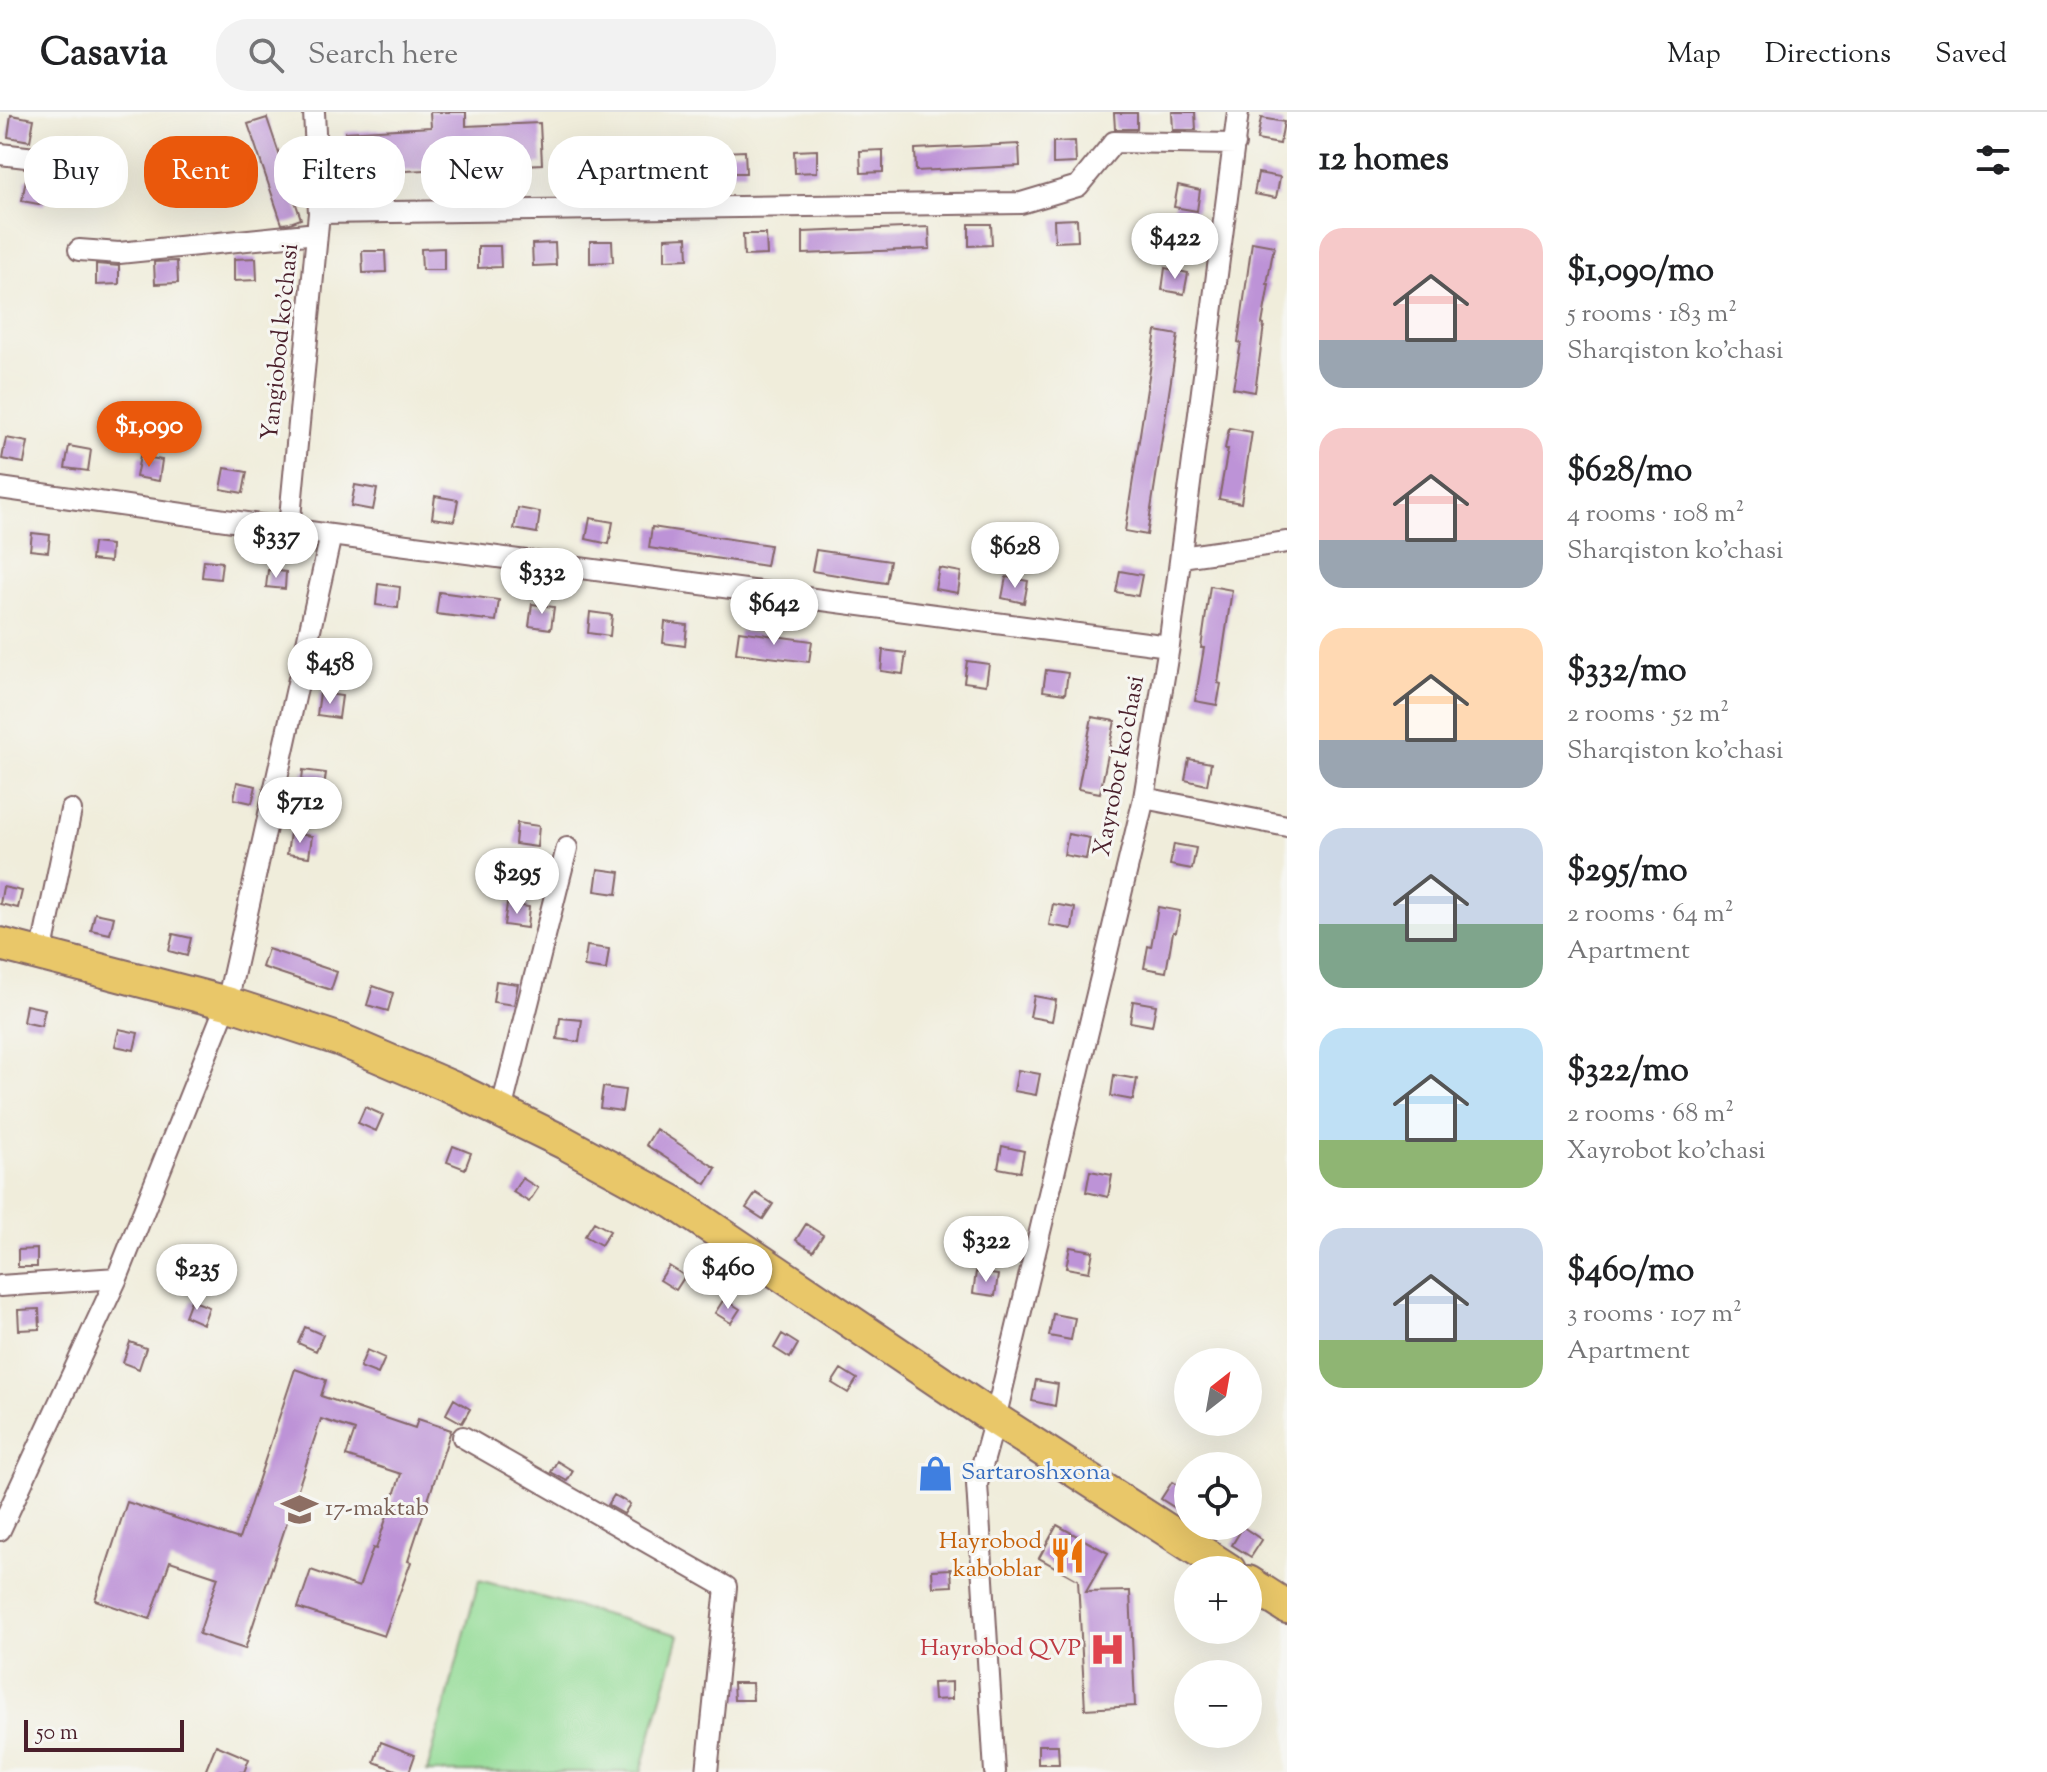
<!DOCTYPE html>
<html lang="en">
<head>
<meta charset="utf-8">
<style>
  body { margin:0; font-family:"Sorts Mill Goudy",serif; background:#f2f2f2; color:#202124; height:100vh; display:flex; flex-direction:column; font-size:30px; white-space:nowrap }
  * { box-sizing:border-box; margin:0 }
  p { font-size:26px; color:#757577 }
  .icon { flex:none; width:44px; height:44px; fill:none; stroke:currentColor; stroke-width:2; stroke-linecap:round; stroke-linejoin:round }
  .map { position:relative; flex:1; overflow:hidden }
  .side { display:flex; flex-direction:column; background:#fff; width:760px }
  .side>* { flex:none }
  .top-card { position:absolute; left:24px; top:24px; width:760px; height:72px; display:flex; gap:16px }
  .needle { width:52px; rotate:31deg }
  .buttons { position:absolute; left:1174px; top:1236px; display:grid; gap:16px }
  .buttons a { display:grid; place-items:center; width:88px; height:88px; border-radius:50%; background:#fff; box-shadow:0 8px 32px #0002; font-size:40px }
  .scale { position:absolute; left:24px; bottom:20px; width:160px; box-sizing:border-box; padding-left:8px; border:4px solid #4a1f2b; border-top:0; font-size:22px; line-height:28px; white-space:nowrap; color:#4a1f2b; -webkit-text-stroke:6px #f6f6f2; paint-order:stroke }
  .price { position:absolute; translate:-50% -68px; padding:0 18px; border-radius:28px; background:#fff; color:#222; font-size:26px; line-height:52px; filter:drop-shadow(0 2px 4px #0008) }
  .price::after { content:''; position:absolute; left:50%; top:48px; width:24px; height:18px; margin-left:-12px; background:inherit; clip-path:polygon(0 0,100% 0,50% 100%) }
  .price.on { background:#ea580c; color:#fff }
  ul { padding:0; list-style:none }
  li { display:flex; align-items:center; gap:24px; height:200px; padding:0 32px }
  li span { display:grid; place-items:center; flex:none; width:224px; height:160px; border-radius:24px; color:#555 }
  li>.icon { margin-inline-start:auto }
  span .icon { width:96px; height:96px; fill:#fffc; stroke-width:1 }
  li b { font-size:34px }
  h2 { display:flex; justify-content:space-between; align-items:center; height:96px; padding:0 32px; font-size:34px }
  .pill { padding:0 28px; border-radius:32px; background:#fff; box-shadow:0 8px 32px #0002; font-size:28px; line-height:72px }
  .pill.on { background:#ea580c; color:#fff }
  header { display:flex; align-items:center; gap:48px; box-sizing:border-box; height:112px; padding:0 40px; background:#fff; border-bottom:2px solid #e0e0e0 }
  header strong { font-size:38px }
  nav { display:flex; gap:44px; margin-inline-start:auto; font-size:28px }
  .search { width:560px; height:72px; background:#f2f2f2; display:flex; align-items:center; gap:20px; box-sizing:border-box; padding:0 28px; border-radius:32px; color:#757577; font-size:30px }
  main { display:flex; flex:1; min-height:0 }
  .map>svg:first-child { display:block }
  .green { fill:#94dc97; stroke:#6f7e61; stroke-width:2 }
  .building { fill:#bd93d7 }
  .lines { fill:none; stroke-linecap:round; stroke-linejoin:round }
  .minor-casing { stroke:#846769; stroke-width:24 }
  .primary-casing { stroke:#846769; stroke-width:36 }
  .minor { stroke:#fff; stroke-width:20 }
  .primary { stroke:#e9c769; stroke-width:32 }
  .labels { text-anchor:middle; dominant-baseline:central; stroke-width:6; stroke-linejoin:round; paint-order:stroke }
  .street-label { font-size:24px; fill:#4a1f2b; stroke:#f6f6f2 }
  .shop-label { font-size:24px; fill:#366cbe; stroke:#f6f6f2; text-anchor:start }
  .education-label { font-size:24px; fill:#785e54; stroke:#f6f6f2; text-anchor:start }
  .food-label { font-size:24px; fill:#c56008; stroke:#f6f6f2; text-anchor:end }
  .health-label { font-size:24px; fill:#be3a42; stroke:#f6f6f2; text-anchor:end }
</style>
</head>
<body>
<header>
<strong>Casavia</strong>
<div class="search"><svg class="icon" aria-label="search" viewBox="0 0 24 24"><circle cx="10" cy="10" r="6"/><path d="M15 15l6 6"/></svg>Search here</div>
<nav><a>Map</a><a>Directions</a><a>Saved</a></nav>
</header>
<main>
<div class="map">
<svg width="1287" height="1660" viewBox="0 0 1287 1660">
  <rect width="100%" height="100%" fill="#f6f6f2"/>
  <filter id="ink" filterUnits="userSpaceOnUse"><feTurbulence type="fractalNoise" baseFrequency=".0125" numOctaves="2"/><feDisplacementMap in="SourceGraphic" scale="16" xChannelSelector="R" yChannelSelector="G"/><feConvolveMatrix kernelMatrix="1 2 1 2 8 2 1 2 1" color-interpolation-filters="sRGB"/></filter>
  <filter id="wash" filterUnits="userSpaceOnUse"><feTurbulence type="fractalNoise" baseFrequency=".006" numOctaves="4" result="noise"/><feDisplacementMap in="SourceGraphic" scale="32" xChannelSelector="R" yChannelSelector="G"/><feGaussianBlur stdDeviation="1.8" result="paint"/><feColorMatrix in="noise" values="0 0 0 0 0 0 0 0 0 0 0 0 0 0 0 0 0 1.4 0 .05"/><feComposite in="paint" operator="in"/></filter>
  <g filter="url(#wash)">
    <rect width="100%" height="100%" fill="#f0eddb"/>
    <path class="green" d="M479,1468L679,1523L641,1660H427Z"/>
    <g id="blocks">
      <path class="building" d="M430,0H466V14L540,11L542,52L347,62L345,20L431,15Z
        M1172,0H1195L1196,18H1173Z
        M1114,1H1137V17H1115Z
        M11,3L34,7L30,29L8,25Z
        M267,6L301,107L290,111L282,112L248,12Z
        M1261,6L1284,10L1280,32L1257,28Z
        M1075,29L1076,51L1053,52V30Z
        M1019,32L1020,54L916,59L915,37Z
        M817,38V60L795,61L794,39Z
        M883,38V60L861,61L860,39Z
        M745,39L746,61H723L722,40Z
        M682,41V63H660L659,42Z
        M1258,61L1280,65L1276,86L1254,82Z
        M26,67L48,71L44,93L22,89Z
        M1178,73L1200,78L1197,99L1174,95Z
        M1077,107L1078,129L1055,130L1054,108Z
        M969,112H991L992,133L969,134Z
        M929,115L930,137L803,142V120Z
        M743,122H766L767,143L744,144Z
        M687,125L688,147L665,148V126Z
        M590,129H612L613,150L590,151Z
        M1252,130L1274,134L1267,172H1269L1262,212L1264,213L1255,280L1233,276L1241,231L1238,230Z
        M555,131L556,153L533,154L532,132Z
        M478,134H500L501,155L478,156Z
        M444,136V158H422L421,137Z
        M362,139H385L386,160L363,161Z
        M256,146L257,168L234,169V147Z
        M177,149L178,171L155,172L154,150Z
        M96,152L119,154V172L96,173Z
        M1165,156L1188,161L1184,182L1162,178Z
        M1156,219L1178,223L1147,423L1125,419Z
        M1229,316L1252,320L1241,391L1219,387L1228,337H1225Z
        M6,326L28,330L24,351L2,347Z
        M69,334L91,338L88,359L65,356Z
        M140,344L162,348L159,369L136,365Z
        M225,356L247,360L243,381L221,377Z
        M355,373L377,377L373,398L351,394Z
        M435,384L458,388L454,409L432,406Z
        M518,396L540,400L537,421L514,417Z
        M590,406L613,410L609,432L586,427Z
        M652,415L770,433L766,454L649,436Z
        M32,421L50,423L48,440L30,438Z
        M93,431L111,433L110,450L91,448Z
        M816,438L890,449L886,471L812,459Z
        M204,448L222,450L220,467L202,465Z
        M939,456L961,460L958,481L935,477Z
        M268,458L286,460L285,477L266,475Z
        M1120,459L1142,463L1138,484L1116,480Z
        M1006,465L1028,469L1024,491L1002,486Z
        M378,472L400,475L398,496L376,493Z
        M1210,474L1232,478L1218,571L1221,572L1217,593L1195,589L1204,536H1201Z
        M439,480L499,488L496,509L436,502Z
        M532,492L554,495L551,517L529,514Z
        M590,500L612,503L610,524L588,521Z
        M665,510L687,513L685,534L663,531Z
        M739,519L812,529L809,550L736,541Z
        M883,538L906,541L903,562L881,559Z
        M967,549L989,552L986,573L964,570Z
        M1046,558L1068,561L1065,582L1043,579Z
        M320,581L342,584L339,606L317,603Z
        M1092,605L1115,609L1100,681L1078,677Z
        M1189,647L1211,651L1207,673L1185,668Z
        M303,658L326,661L323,682L301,679Z
        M237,670L256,674L252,691L234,687Z
        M517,711L539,714L537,735L515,732Z
        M290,721L312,724L309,745L287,742Z
        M1068,722L1090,726L1086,747L1064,743Z
        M1174,732L1196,736L1192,757L1170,753Z
        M598,757L620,760L617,782L595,779Z
        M3,775L22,779L18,796L0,792Z
        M507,792L529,795L527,816L504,813Z
        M1053,792L1075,796L1072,817L1049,813Z
        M1158,795L1180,799L1176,820H1173L1166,860L1144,856L1148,834L1151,835Z
        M95,801L114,805L110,822L91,818Z
        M173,822L191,826L187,844L169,839Z
        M587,834L609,837L606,858L584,855Z
        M268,837L337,860L331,878L262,855Z
        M496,869L518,872L514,893L493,890Z
        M373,874L393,881L388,899L367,893Z
        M1034,884L1056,888L1052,909L1030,905Z
        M1133,889L1156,893L1152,914L1130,910Z
        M26,893L45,897L41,914L23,910Z
        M560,906L582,908L579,930L557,927Z
        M119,917L138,921L134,938L115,934Z
        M1018,958L1040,962L1036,983L1014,979Z
        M1114,963L1137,967L1133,988L1111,984Z
        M603,975L625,978L622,999L600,996Z
        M365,995L383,1003L376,1019L358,1011Z
        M656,1017L716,1056L706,1072L646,1033Z
        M453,1034L471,1041L465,1057L447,1050Z
        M1002,1034L1024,1039L1020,1060L998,1056Z
        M1090,1059L1112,1063L1108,1085L1086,1080Z
        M522,1066L538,1076L529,1090L513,1080Z
        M756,1081L773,1092L763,1107L746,1096Z
        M594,1110L610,1119L601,1133L585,1124Z
        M806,1112L823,1123L813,1139L796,1128Z
        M1070,1135L1093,1139L1089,1160L1066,1156Z
        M37,1137V1155H18V1138Z
        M669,1154L685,1164L676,1178L660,1168Z
        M976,1160L998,1163L995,1184L973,1181Z
        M724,1187L740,1197L731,1211L715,1201Z
        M191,1188L209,1195L203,1212L185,1204Z
        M39,1197L40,1217L19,1218L18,1198Z
        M1053,1202L1075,1206L1071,1228L1049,1224Z
        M305,1215L323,1223L316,1239L298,1231Z
        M782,1222L798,1232L790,1246L774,1236Z
        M130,1230L146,1236L139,1257L123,1251Z
        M367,1238L385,1246L378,1262L360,1255Z
        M295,1257L326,1268L321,1284L415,1316L418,1307L451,1318L408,1449L411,1450L384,1524L298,1496L311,1458L359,1475L373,1436L376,1437L401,1362L346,1344L355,1318L321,1307L245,1537L199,1522L218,1465L170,1449L150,1507L95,1488L127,1390L239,1427Z
        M841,1257L857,1267L848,1281L832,1271Z
        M1036,1268L1058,1272L1055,1294L1032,1289Z
        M454,1287L470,1297L462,1311L446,1302Z
        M557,1349L573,1359L567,1369L551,1360Z
        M1172,1370L1188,1380V1386L1180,1399L1161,1387Z
        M614,1383L630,1392L624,1402L608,1393Z
        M1057,1413L1108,1441L1086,1480L1130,1479L1135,1594L1085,1597L1078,1468L1039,1446Z
        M1243,1415L1262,1428L1251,1445L1232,1433Z
        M951,1457L952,1474L933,1475L932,1458Z
        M952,1570V1587L934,1588L933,1571Z
        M733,1571H752L753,1588H734Z
        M381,1630L415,1643L409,1660H401L374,1650Z
        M216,1633L249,1647L244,1660H205Z
        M1038,1633H1058L1059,1652H1038Z"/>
    </g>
  </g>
  <g filter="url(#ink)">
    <use href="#blocks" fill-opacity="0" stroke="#846769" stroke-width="2"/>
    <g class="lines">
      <defs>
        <path id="minor" d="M0,42L35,46
          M319,101L1021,91L1078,74L1114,30L1235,32
          M79,138L119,141L317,121
          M0,376L331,423L1169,534
          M289,416L319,101L314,0
          M1181,445L1287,430
          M1144,686L1287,714
          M41,843L71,698
          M501,999L567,736
          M0,1174L117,1166L227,891L331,423
          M463,1325L726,1475L707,1660
          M0,1418L117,1166
          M995,1660L977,1372L995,1307L1144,686L1169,534L1238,0"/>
        <path id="primary" d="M0,832L227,891L341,928L453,976L565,1031L675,1091L995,1307L1229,1458
          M1248,1470L1287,1495"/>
      </defs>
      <use href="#minor" class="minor-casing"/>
      <use href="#primary" class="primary-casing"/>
      <use href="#minor" class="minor"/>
      <use href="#primary" class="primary"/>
    </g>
  </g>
  <defs>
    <symbol id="shop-bare" viewBox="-9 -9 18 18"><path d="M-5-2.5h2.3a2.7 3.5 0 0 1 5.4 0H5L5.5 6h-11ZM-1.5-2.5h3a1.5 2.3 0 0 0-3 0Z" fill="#3f7fe0" stroke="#f6f6f2" stroke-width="2.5" paint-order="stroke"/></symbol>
    <symbol id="school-bare" viewBox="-9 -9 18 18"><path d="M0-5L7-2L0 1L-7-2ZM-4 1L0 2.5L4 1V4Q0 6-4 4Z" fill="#8d6e63" stroke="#f6f6f2" stroke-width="2.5" paint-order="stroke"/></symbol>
    <symbol id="restaurant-bare" viewBox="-9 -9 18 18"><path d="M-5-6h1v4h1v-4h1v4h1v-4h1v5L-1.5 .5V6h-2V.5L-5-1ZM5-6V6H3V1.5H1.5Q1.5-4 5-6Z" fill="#e8710a" stroke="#f6f6f2" stroke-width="2.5" paint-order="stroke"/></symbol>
    <symbol id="hospital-bare" viewBox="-9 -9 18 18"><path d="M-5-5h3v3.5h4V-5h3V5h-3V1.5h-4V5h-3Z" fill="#e0444e" stroke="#f6f6f2" stroke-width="2.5" paint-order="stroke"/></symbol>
  </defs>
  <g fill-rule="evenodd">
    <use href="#shop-bare" x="910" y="1336" width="51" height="51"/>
    <use href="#school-bare" x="274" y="1372" width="51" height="51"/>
    <use href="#restaurant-bare" x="1042" y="1418" width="51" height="51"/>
    <use href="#hospital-bare" x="1082" y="1512" width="51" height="51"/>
  </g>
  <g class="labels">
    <g class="street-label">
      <text transform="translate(281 230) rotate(-84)">Yangiobod ko'chasi</text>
      <text transform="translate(1120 654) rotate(-79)">Xayrobot ko'chasi</text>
    </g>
    <g class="shop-label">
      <text x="961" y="1361">Sartaroshxona</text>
    </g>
    <g class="education-label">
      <text x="325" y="1397">17-maktab</text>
    </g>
    <g class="food-label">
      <text x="1042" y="1430">Hayrobod<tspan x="1042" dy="28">kaboblar</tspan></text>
    </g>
    <g class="health-label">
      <text x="1081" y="1537">Hayrobod QVP</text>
    </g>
  </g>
</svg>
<div class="buttons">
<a><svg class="needle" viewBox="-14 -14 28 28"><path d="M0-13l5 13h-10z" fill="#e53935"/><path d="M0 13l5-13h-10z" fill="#757577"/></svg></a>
<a><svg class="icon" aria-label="locate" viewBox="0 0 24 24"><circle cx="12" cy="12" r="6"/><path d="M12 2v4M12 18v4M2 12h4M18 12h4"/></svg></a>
<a>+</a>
<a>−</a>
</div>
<div class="scale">50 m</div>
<b class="price" style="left:1175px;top:169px">$422</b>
<b class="price on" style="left:149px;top:357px">$1,090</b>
<b class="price" style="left:276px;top:468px">$337</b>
<b class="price" style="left:1015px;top:478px">$628</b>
<b class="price" style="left:542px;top:504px">$332</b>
<b class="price" style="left:774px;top:535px">$642</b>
<b class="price" style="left:330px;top:594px">$458</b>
<b class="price" style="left:300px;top:733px">$712</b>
<b class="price" style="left:517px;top:804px">$295</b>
<b class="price" style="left:986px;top:1172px">$322</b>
<b class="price" style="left:728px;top:1199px">$460</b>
<b class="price" style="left:197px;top:1200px">$235</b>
<div class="top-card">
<a class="pill">Buy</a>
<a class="pill on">Rent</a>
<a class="pill">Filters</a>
<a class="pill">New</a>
<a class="pill">Apartment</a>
</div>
</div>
<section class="side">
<h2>12 homes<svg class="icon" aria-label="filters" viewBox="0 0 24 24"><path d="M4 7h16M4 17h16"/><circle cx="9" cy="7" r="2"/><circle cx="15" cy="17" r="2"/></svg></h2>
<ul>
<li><span style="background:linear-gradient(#f6c9c9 70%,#9aa5b1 0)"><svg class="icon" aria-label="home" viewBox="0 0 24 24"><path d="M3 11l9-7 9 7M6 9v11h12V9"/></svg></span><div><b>$1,090/mo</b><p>5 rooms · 183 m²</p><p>Sharqiston ko'chasi</p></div></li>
<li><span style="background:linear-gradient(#f6c9c9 70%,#9aa5b1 0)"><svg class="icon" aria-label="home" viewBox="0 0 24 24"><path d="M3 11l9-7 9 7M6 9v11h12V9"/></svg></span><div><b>$628/mo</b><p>4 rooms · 108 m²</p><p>Sharqiston ko'chasi</p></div></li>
<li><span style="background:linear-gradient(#ffd9b3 70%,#9aa5b1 0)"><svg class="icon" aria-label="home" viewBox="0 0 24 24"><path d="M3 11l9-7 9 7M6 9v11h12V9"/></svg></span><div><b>$332/mo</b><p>2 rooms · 52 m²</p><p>Sharqiston ko'chasi</p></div></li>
<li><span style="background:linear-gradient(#c9d6e8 60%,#7fa58c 0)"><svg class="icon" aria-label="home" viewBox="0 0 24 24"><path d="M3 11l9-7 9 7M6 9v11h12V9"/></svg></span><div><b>$295/mo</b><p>2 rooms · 64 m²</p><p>Apartment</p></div></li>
<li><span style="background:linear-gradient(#bfe0f5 70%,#8fb573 0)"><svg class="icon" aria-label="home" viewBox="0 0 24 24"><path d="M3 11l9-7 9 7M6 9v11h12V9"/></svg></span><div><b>$322/mo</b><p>2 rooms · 68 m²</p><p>Xayrobot ko'chasi</p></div></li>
<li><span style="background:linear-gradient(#c9d6e8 70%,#8fb573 0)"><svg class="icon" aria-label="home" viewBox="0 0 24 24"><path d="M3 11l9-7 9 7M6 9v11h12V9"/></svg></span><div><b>$460/mo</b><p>3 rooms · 107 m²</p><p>Apartment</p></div></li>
</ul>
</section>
</main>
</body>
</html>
